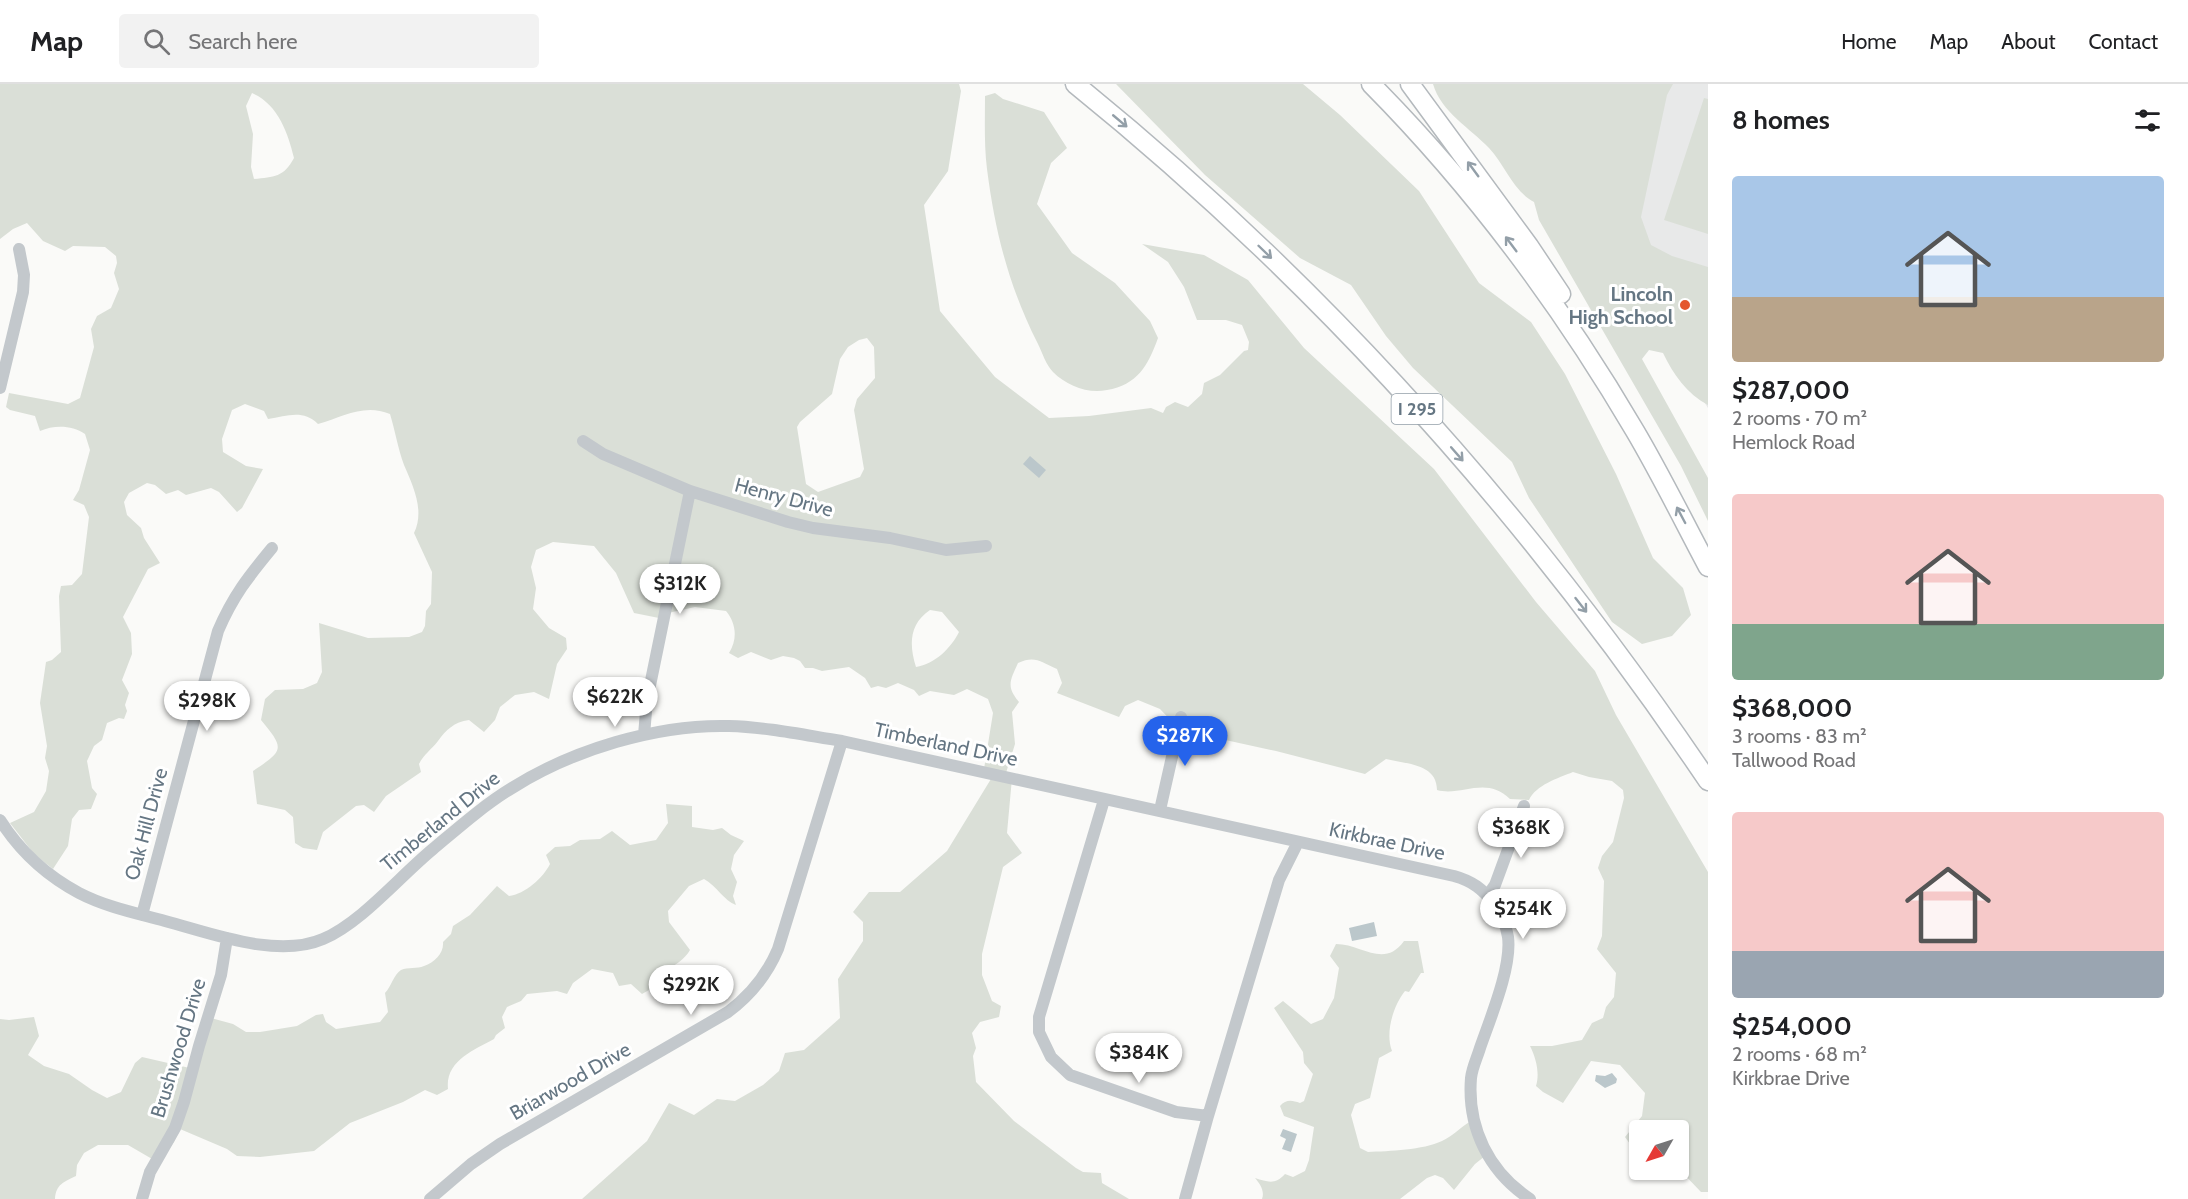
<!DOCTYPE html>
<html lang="en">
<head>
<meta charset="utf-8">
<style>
  body { margin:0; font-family:Cabin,sans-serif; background:#f2f2f2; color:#202124; height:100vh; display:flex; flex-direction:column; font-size:22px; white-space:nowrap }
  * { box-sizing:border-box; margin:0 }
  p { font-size:20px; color:#757577 }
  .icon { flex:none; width:33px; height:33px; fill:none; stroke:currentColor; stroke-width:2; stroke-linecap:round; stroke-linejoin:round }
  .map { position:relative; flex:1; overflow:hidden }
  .panel { display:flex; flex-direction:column; background:#fff; width:480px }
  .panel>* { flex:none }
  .needle { width:39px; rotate:231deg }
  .tools { position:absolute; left:1629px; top:1036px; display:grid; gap:12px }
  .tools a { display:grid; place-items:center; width:60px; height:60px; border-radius:6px; background:#fff; box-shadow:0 2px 4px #0004; font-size:30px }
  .price { position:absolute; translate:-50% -51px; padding:0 14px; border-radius:21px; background:#fff; color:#222; font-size:20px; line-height:39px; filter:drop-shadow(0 2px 3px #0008) }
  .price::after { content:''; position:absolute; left:50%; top:36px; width:18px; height:14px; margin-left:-9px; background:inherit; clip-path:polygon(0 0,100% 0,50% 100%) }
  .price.active { background:#2563eb; color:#fff }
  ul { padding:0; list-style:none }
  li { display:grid; align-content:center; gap:12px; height:318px; padding:0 24px }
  li span { display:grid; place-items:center; height:186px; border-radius:6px; color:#555 }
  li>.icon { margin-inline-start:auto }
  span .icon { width:108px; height:108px; fill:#fffc; stroke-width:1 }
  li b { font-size:26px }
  h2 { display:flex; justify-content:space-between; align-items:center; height:72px; padding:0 24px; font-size:26px }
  header { display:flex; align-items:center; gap:36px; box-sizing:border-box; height:84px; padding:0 30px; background:#fff; border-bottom:2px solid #e0e0e0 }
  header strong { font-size:28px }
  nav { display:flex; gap:33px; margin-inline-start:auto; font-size:21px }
  .search { width:420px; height:54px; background:#f2f2f2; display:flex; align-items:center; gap:15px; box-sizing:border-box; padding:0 21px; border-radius:6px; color:#757577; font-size:22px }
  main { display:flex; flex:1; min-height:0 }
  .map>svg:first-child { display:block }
  .built { fill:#e8e9e9 }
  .green { fill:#dadfd7; fill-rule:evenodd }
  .water { fill:#bbc7cb }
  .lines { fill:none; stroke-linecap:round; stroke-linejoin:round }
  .highway-casing { stroke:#b4b9bd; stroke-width:21 }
  .minor { stroke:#c3c8cc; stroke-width:12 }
  .highway { stroke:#fff; stroke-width:18 }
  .oneway { stroke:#939fa8 }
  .poi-dot { fill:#e4572e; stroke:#fff; stroke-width:2 }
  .labels { text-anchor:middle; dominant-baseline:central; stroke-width:6; stroke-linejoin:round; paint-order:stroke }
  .shield { fill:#fff; stroke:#939fa8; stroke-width:1.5 }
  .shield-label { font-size:18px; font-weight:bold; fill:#657683 }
  .poi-label { font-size:20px; font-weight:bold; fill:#657683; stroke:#fff; text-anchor:end }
  .street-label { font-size:20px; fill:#657683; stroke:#fff }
</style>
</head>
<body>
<header>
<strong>Map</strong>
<div class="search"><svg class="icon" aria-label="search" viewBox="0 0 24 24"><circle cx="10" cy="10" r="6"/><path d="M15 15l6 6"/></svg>Search here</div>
<nav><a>Home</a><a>Map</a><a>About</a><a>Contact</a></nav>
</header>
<main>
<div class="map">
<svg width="1708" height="1115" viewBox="0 0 1708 1115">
  <rect width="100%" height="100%" fill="#fafaf8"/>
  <path class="built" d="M1629,0H1708V324L1691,297L1635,145Z"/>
  <path class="green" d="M0,0H959L961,7L948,87L924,121L940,227L995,293L1049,334L1089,332L1151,324L1163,329L1166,323L1175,318L1188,323L1202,310L1204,299L1220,291L1244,267L1248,266L1249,258L1242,241L1226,236H1197L1184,203L1168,178L1142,160L1204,171L1248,196L1304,264L1434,385L1536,518L1595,587L1616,631L1708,788V1108H1701L1679,1085L1678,1047H1640L1639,1065L1630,1060L1625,1053L1642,1032L1645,1009L1620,981L1591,977L1563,1019L1543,1008L1536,1002C1540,989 1536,974 1530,962H1552L1582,956L1592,939L1603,934L1606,923L1614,913L1616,889L1597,865L1602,852L1604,797L1598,784L1602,772L1613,758L1624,714L1623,706L1612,697L1589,693L1573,688C1558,694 1536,701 1529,716L1510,715C1486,691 1461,713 1437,706C1437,680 1407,680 1386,675L1365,690L1276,667L1180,646L1160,625L1138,616L1125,622L1119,633L1057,609L1062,599L1057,585C1041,578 1035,571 1018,579C1010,597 1006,602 1019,618L1012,628L1015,660L1006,689L984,685L993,629L988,615L967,605L954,611L930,607L919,612L914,606L898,599L886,604L878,602L871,604L865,594L849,583L822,587L813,584H805L800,577L794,574L783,572L771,576L751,568L738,574L729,569C738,555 736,539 726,527L695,523L668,529L664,535L634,529L616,489L594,462L553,458L536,466L531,483L536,504L533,525L549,544L566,554L567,565L557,580L549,615L534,608L515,611L500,623L495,636L484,648L469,636C454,638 446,646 438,657C431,666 424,670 419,680L421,688L386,712L374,728L364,721L356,722L323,748L317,766L303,764L295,759L293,733L285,726L257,720L253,687C284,666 285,665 261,636L265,615L275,606L303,605L317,599L322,588L319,539L368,554L409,553L422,548L425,542L426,527L431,520L432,488L414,449C425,426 413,402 404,381C398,365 395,346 390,330C364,319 343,333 318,340C303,325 287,332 268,335L264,327L245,320L232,326L222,355L223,368L246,382L263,385L242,424L237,428L219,408L211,404L186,411L178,406L166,410L155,401L147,399L129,409L124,418L127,431L141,444L144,454L160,479L148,485L123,533L131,549L132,570L122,596L129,609L125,621L127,627L124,635L119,634L107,639L102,656L94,662L87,677L92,704L97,710L91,725L79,726L72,735L68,762L53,785L34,770L10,739L34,728L46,707L49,687L45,674L47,662L40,619L46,578L52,576L61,568L59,512L61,502L72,501L82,490L89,433L84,421L73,416L79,406L90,366L85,350C72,341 54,341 40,347L35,332L10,326L6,323L9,309L68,320L80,314L94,263L91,245L97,232L111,224L119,205L114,189L117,179L116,172L105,163L73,162L65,167L43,157L27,139L13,145L0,155ZM252,9C278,20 288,49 294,74C284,93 274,93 254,95L251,83L253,50L246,22ZM867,254L874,263L875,294L857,315L854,326L864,385L860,393L818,408L806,400L797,343L800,338L832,310L840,275L848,263L859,256ZM930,526L942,528L959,548C951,564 935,580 916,583C909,561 909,540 930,526Z
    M1116,0H1303L1340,31L1419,107L1479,199L1531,238L1565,290L1616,390L1653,474L1683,504L1691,531L1672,552L1642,560L1612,538L1529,414L1512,378L1413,284L1386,252L1351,201L1300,174L1292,167L1205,91Z
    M1433,0H1673L1667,11L1641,133L1651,161L1672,172L1708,183V321C1687,310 1673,290 1663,269L1649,266L1642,275L1708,394V437L1681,382L1539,136L1534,118C1513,107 1505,81 1489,64C1470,44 1441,28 1433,0Z
    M995,9L1003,15L1044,28L1067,64L1051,79L1037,120L1072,169L1115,199L1150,237L1158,254C1148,282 1137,301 1107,306C1088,310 1067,302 1053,288C1046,281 1042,268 1038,260C1009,203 995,148 987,85C984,61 985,36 985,12Z
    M1704,14L1708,15V150L1664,136Z
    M994,690L1012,694L1007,749L1022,769L1003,783L982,870V891L992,917L1001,922L999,933L980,938L972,949L976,964L973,972L976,998L1014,1037L1076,1084L1083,1088L1101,1089L1102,1099L1129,1115H582L647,1057L669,1019L694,1031L717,1015L735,1017L763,1001L779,987L785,969L804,966L840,934L838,895L863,857V838L853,828L869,808H900L947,767Z
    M666,720L692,722V743L713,746L722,744L731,751L744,757L734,771L731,785L737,798L733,812L736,821C724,817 717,802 704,795L689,802L668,827L669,838L690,866C680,884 654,887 649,906L642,910L631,900L619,902L613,889L592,885L573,899L567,910L557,907L527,910L521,917L507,923L502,933L505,944L496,951L494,955C474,966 445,977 448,1005L437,1011L425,1006L403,1018L350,1039L314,1067L260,1073L237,1072L227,1065L180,1045L174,1058L159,1079L128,1061H98L84,1069L77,1081L76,1092C64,1098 56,1100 55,1115H0V935L9,936L34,933L39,952L28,971L44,982L69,990L92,1006L107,1014L121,1008L135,979L142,973L194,985L211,934L233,940L246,948H260L297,942L316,931L323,930L326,938L336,945L380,938L388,928L385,909C391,903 394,890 401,886C408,883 417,885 424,882C435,878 444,869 443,858L451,850L453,842L470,831L497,802L509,812C525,810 543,794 550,780L546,771L555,763L570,762L580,756L600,755L612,747L630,761L656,756L668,739Z
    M1404,857H1418L1424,889H1421L1409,908L1405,907C1393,922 1385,949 1392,967L1379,974L1370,1014L1355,1020L1351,1031L1360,1064L1368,1068C1389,1067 1423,1066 1442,1057C1455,1051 1463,1040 1477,1034L1490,1068L1475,1080L1454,1106L1443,1094L1435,1091L1427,1094L1400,1115H1262C1265,1107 1260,1100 1255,1094C1268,1098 1275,1101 1285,1090L1293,1093L1305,1087L1309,1076L1314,1043L1284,1032L1280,1022C1286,1015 1292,1016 1300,1019L1304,1017L1313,990L1304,979L1303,968L1274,924L1283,917L1311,940L1323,935L1334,914L1339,884L1330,872L1336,860C1362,860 1384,885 1404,857Z"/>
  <path class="water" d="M1030,372L1046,386L1039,394L1023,380Z
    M1374,838L1377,852L1352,857L1349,844Z
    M1612,989L1617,995L1616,999L1605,1004L1595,997L1596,991L1605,992Z
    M1283,1045L1297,1050L1291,1068L1282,1065L1286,1055L1280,1052Z"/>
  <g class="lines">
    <defs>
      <path id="highway" d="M1075,0C1320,198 1532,436 1708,697
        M1371,0C1474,104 1561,221 1635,347C1661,391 1684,438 1708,483
        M1410,0L1529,162L1561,210"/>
    </defs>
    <use href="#highway" class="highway-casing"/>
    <path class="minor" d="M0,304L23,208L24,191L19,165
      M583,357L603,370L690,407L788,438L813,444L890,454L946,466L986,462
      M644,651L647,616L690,407
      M1104,716L1039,933V948L1051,973L1070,991L1176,1028L1208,1032L1279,796L1298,758
      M1160,726L1181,633
      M0,736C19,766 47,792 79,809C106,823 136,829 165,837C211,849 277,875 323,855C361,839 400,792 433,765C458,744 484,721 512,704C572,666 657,640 729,642C767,643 804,651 842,657L1454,792C1472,797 1483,805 1494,820C1501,829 1506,841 1508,853C1512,883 1490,935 1480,964C1477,974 1472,984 1471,994C1467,1044 1489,1088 1530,1115
      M1488,811L1495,801L1524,722
      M142,831L218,547C233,512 248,493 272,464
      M142,1115L150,1088L175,1044L184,1018L199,962L221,891L227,854
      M430,1115L471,1080L500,1060L728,928C751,911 767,891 778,865L842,657
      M1185,1115L1208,1032"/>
    <use href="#highway" class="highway"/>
  </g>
  <defs><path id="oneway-shaft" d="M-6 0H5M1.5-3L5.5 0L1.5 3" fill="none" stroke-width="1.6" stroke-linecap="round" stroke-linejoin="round" transform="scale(1.5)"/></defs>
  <g class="oneway">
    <use href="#oneway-shaft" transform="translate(1120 37) rotate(40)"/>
    <use href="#oneway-shaft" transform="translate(1473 85) rotate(-126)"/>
    <use href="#oneway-shaft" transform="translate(1511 160) rotate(-127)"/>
    <use href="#oneway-shaft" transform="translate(1265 168) rotate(44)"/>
    <use href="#oneway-shaft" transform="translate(1457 370) rotate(49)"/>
    <use href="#oneway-shaft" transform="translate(1681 431) rotate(-118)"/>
    <use href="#oneway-shaft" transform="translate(1581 521) rotate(52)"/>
  </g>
  <circle class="poi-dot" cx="1685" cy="221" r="6"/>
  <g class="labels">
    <rect class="shield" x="1391.5" y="310" width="51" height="30" rx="4.5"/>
    <g class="shield-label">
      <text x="1417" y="325">I 295</text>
    </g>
    <g class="poi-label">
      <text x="1673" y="210">Lincoln<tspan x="1673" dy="23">High School</tspan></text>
    </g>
    <g class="street-label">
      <text transform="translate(784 413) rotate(15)">Henry Drive</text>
      <text transform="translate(946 660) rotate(12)">Timberland Drive</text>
      <text transform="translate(440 737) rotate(-39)">Timberland Drive</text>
      <text transform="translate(146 740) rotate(-75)">Oak Hill Drive</text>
      <text transform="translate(1387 757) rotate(12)">Kirkbrae Drive</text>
      <text transform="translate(178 964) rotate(-73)">Brushwood Drive</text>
      <text transform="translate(570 997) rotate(-30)">Briarwood Drive</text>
    </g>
  </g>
</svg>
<div class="tools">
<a><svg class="needle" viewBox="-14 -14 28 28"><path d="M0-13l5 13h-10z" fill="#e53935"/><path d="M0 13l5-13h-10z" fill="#757577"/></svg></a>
</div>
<b class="price" style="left:680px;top:531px">$312K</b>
<b class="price" style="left:615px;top:644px">$622K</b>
<b class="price" style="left:207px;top:648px">$298K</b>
<b class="price active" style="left:1185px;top:683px">$287K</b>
<b class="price" style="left:1521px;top:775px">$368K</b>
<b class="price" style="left:1523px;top:856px">$254K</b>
<b class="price" style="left:691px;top:932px">$292K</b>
<b class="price" style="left:1139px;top:1000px">$384K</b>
</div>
<section class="panel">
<h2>8 homes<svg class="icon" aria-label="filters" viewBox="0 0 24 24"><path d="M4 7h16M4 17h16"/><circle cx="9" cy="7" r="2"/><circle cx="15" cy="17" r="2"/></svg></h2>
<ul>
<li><span style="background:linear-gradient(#a9c7e8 65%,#b9a48a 0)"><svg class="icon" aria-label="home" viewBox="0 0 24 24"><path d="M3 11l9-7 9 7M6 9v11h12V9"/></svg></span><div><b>$287,000</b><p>2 rooms · 70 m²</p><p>Hemlock Road</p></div></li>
<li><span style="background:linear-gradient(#f6c9c9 70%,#7fa58c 0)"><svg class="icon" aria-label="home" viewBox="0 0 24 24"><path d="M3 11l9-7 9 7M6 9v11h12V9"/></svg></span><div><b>$368,000</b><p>3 rooms · 83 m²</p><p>Tallwood Road</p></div></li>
<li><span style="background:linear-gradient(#f6c9c9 75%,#9aa5b1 0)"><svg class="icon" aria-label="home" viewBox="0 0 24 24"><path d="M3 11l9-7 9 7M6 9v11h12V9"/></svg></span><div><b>$254,000</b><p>2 rooms · 68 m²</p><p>Kirkbrae Drive</p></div></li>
</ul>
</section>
</main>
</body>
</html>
